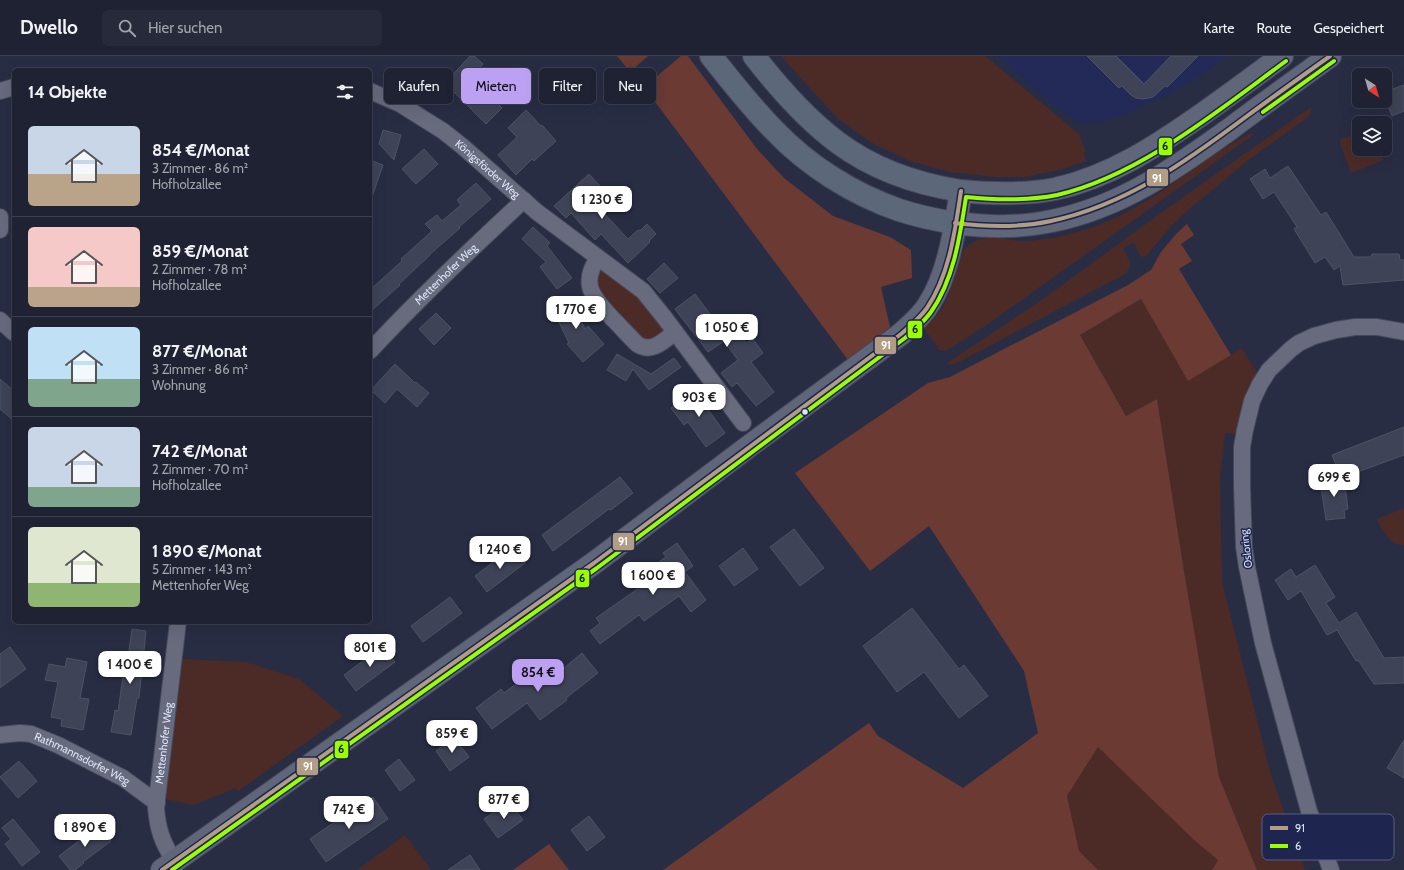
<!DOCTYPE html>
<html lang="de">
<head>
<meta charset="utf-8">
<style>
  body { margin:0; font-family:Cabin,sans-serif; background:#272a3b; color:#f1f3f6; height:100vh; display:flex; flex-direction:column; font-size:15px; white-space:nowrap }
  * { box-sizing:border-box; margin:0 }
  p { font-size:13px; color:#a1a4ac }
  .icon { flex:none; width:22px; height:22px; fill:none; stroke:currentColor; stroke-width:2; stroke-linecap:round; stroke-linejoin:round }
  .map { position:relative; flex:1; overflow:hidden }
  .details { position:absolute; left:12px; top:12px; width:360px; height:556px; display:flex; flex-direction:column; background:#1f2233; border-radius:6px; box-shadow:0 4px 16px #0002,0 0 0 1px #3c3f4e }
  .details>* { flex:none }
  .guide { position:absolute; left:384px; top:12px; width:380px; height:36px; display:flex; gap:8px }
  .needle { width:26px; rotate:143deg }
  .tools { position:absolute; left:1352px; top:12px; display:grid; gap:8px }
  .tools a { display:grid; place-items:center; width:40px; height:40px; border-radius:6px; background:#1f2233; box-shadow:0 4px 16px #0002,0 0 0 1px #3c3f4e; font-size:20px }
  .price { position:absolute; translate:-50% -34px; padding:0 9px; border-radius:8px; background:#fff; color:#222; font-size:13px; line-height:26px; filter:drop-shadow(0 1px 2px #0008) }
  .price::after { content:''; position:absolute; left:50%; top:24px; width:12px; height:9px; margin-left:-6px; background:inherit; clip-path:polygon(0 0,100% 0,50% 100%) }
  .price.on { background:#bca0f2; color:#111 }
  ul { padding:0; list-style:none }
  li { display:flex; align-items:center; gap:12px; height:100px; padding:0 16px }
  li+li { border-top:1px solid #3c3f4e }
  li span { display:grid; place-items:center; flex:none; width:112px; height:80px; border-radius:6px; color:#555 }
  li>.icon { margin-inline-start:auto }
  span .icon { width:48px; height:48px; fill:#fffc; stroke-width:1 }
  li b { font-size:17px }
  h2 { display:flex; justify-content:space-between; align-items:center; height:48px; padding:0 16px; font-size:17px }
  .tag { padding:0 14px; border-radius:6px; background:#1f2233; box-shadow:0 4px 16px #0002,0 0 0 1px #3c3f4e; font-size:14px; line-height:36px }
  .tag.on { background:#bca0f2; color:#111 }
  header { display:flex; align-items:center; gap:24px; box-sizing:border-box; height:56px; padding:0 20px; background:#1f2233; border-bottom:1px solid #3c3f4e }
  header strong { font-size:19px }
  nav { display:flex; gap:22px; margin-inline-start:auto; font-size:14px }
  .search { width:280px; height:36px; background:#272a3b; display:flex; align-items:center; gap:10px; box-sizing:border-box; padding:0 14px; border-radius:6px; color:#a1a4ac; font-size:15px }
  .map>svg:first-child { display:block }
  .built { fill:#232a57 }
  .green { fill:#4c2b27 }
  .forest { fill:#6a3a33 }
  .building { fill:#3f4357; stroke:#4e5265 }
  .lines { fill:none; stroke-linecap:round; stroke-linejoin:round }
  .street-casing { stroke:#45485b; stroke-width:18 }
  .secondary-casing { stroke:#45485b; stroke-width:24 }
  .highway-casing { stroke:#45485b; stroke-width:24 }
  .street { stroke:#676b7d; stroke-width:16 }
  .secondary { stroke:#606679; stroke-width:22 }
  .highway { stroke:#5c6879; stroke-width:22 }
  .bus-1-casing { stroke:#1e254f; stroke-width:7 }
  .bus-2-casing { stroke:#1e254f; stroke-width:7 }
  .bus-1 { stroke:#b19d83; stroke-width:4 }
  .bus-2 { stroke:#9f0; stroke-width:4 }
  .bus-dot { fill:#dee4fa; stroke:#1e254f; stroke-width:1.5 }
  .labels { text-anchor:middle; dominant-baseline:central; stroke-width:3; stroke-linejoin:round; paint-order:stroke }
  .street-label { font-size:11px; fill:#dee4fa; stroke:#1e254f }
  .key { fill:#1e254f; stroke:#585e82; stroke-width:1 }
  .key-label { font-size:11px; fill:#dee4fa }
  .line-badge { stroke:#1e254f; stroke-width:1.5 }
  .badge-label { font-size:11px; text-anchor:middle; font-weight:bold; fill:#fff }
  .pale-badge-label { font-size:11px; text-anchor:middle; font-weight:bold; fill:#111 }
</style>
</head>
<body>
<header>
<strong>Dwello</strong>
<div class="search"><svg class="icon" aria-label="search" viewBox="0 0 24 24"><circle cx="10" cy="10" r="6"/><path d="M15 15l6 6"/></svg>Hier suchen</div>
<nav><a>Karte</a><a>Route</a><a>Gespeichert</a></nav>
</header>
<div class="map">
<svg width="1404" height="814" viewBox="0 0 1404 814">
  <rect width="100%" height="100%" fill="#292d44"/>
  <path class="built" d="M998,0H1228L1181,32L1132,56L1102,66L1086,67L1074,64L1055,51L1013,14Z"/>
  <path class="green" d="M781,0H985L1079,78L1086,96L1083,97L1086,105L1059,114L1024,121H995L950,116L910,105L872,87L837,62Z
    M1311,51V56L1308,61L1247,105L1187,155L1171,170L1147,199L1143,201L1140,200L1134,187L1123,192C1128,204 1135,207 1125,218L959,306L950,309L947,307L1043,243L1172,149Z
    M1359,76V93H1379L1384,104L1351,117L1339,84Z
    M1251,77L1253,79L988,268L951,292L944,295L940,294L924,273C932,264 940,257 945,247C953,232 957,197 969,189C985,176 1006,185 1025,185C1042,185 1068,179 1084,174C1147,156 1194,106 1251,77Z
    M603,215L607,217L644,246L665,275L650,286H645L597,236L598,220L600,216Z
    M1141,243L1188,325L1242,292L1258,319L1237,378L1225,377L1220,421L1222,526L1271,719L1305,814H1257L1219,721L1184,515L1157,343L1126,360L1080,279Z
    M1404,452V489C1401,489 1397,488 1394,487C1388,483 1379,469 1377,463Z
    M181,603L246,606L299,623L343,660L238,735L236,732L193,749L166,743Z
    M1098,690L1194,784L1218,804L1212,814H1098L1079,795L1067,740Z
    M405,779L431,814H357Z"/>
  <path class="forest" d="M617,0H648L630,16Z
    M681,0H688L757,93L784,122L833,160L890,181L911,194L912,222L881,231L890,271L848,304L644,31Z
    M1187,168L1194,179L1181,188L1192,205L1179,213L1231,299L1188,325L1141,243L1080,279L1126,360L1157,343L1184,515L1219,721L1257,814H1212L1218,804L1194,784L1098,691L1067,740L1079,795L1098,814H663L869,667L878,680L963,732L1038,677L1024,615L929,470L870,515L795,417L928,327L950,321L1128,229L1151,214L1161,196L1177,177Z
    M549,788L569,814H513Z"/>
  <path class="building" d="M470,0H474L483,8L471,21L502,52L486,68L454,36L443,48L429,34L441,21L446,26Z
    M1087,0H1116L1144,28L1171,0H1198L1167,31L1165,30L1153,41L1143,43L1136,42L1131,39L1122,30L1119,32Z
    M1404,29V55L1392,60L1385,41V36Z
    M526,54L541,70L542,69L556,85L534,105L532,103L516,119L498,99L517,81L508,72Z
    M383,74L401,79L394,104L379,88Z
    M424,93L438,108L416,128L402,113Z
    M370,104L383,109L372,141H370Z
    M1288,110L1321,159L1326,156L1354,201H1371L1372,198H1399L1400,204H1404V224L1343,229L1340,210L1334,214L1325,201L1315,207L1294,173L1297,171L1274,136L1263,143L1250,123L1265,113L1270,122Z
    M589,118L600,130L589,141L628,183L638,174L640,175L647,168L656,178L649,185L650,186L628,207L601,178L595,184L571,157L566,162L554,150Z
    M476,127L491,143L459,171L460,172L429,199H430L399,228L400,229L370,256V234L402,205L401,203L432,175L425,168L437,159L442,165L461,149L457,144Z
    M533,171L550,187L547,190L572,222L557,233L540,211L546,206L522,183Z
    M664,207L678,222L660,237L647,223Z
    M695,238L716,266L725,259L746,287L753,283L763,297L751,306L774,336L756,350L737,327L732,331L721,317L738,304L724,285L708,296L675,253Z
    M570,241L585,273L588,270L604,288L583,306L567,288L569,287L551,250Z
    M436,257L451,272L434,289L419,273Z
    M617,298L651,318L674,302L681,311L649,334L633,313L626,325L607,314Z
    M395,308L415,327L416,326L429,337L417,351L397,333L385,347L371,334Z
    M0,323L14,335V365L0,353Z
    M697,334L709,350L707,352L725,377L706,391L688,366L684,369L671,352Z
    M1404,371V399L1341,422L1332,399Z
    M620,421L633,437L611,454L609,453L553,495L542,479Z
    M1344,422L1348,453L1344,454L1345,462L1326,464L1320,425Z
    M794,473L824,512L800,530L770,491Z
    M677,487L693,510L685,516L706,544L691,556L679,540L644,565L639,559L600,588L590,575L600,567L596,562L666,513L660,505L666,501L663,497Z
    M513,491L525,507L487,536L475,520Z
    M743,492L758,513L734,530L719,510Z
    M1315,509L1335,541L1326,547L1339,567L1356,556L1384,602L1404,601V627L1374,628L1358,604L1356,605L1337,574L1327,579L1301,535L1288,544L1275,524L1291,513L1296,521Z
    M450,541L462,557L423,586L411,570Z
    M912,552L959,613L964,609L988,640L959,662L924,616L897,636L863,590Z
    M132,573L146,575L139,642H137L131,679L111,676L115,654L118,655L124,614L126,615Z
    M383,590L395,606L356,635L344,619Z
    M10,591L26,613L0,632V598Z
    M582,597L598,617L566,642L567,644L540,664L527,647L492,673L476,652L501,633L504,637L529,618L540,632Z
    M67,602L87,606L80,642L89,643L83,674L61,670L62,663L51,661L58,626L45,624L49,608L65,611Z
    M454,681L469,701L450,715L436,695Z
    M1404,684V722L1387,712Z
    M399,703L415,724L400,735L385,714Z
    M19,705L37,725L18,742L0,721Z
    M373,741L388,763L326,806L310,783L336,765L337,767Z
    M509,745L523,764L498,782L484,763Z
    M589,760L605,781L587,795L571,774Z
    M13,763L40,796L22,810L5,788L11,783L2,772Z
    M99,769L111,785L83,806L84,807L75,814H70L59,800Z
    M470,799L480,814H448Z"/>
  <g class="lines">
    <defs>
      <g id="street">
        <path d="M0,35L14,31"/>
        <path id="s1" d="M370,35L400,48L443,75L462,90L537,156L643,235L664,261L743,367"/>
        <path d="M0,161V174"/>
        <path d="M598,202C580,228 593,241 611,261C620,270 628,279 637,288C651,298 664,285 675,276"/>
        <path d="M0,264L14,277"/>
        <path id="s2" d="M370,295C419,242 471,193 524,144"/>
        <path id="s3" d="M0,679L20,677L31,678L58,689L123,722L157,747"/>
        <path id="s4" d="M174,805C162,785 158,775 156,752L178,566"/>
        <path d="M1331,814L1309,755L1263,587L1247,511L1244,491L1242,430V391L1245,374L1252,345L1260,328L1269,314L1291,293L1299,287L1314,280L1336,274L1355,271H1377L1404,276"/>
      </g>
      <path id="secondary" d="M955,167C972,169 989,171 1007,170C1021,170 1037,168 1052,165C1121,151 1173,114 1230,73C1263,48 1297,24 1330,0
        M162,814L594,507L752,388L901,278C911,269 922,260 929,248C949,217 955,171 961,135C992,138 1024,139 1055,133C1110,121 1155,91 1201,59C1228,40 1255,20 1282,0"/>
      <path id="highway" d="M711,0C731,25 751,51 774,74C808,110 853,138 899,154C917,160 936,164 955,167
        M754,0C778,31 805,62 837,86C873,113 916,128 961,135"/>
    </defs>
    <use href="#street" class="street-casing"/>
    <use href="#secondary" class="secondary-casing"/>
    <use href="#highway" class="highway-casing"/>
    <use href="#street" class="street"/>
    <use href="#secondary" class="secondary"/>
    <use href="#highway" class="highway"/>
    <defs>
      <path id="bus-1" d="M955,167C987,171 1019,172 1051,165C1126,149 1187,105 1247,60C1274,40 1302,20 1330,0
        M162,814L594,507L901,278C910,270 920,262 927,252C950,218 955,174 961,135"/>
      <path id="bus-2" d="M1263,56L1334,5
        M172,814L597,512L905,282C914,274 924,266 931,256C954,223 960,180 966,141C996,144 1027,145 1057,139C1139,120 1219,54 1286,5"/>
    </defs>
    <use href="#bus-1" class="bus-1-casing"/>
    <use href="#bus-2" class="bus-2-casing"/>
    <use href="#bus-1" class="bus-1"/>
    <use href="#bus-2" class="bus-2"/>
  </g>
  <circle class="bus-dot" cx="805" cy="356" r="3.5"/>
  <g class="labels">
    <g class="street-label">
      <text stroke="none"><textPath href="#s1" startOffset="142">Königsförder Weg</textPath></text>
      <text stroke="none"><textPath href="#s2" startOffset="108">Mettenhofer Weg</textPath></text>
      <text transform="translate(1246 493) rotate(-97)">Osloring</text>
      <text stroke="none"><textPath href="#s4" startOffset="122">Mettenhofer Weg</textPath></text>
      <text stroke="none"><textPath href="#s3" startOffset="88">Rathmannsdorfer Weg</textPath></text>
    </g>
  </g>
  <rect x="1262" y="758" width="132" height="46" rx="6" class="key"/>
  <rect x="1270" y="770" width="18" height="4" fill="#b19d83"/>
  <rect x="1270" y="788" width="18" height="4" fill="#9f0"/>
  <g class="key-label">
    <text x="1295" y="776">91</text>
    <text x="1295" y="794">6</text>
  </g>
  <g class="line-badge">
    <rect x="1158" y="81" width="15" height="19" rx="4" fill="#9f0"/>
    <rect x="1146" y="112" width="23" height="19" rx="4" fill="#b19d83"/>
    <rect x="907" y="264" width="16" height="19" rx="4" fill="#9f0"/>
    <rect x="874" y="280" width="23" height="19" rx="4" fill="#b19d83"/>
    <rect x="612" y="476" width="23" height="19" rx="4" fill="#b19d83"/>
    <rect x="575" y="513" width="15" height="19" rx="4" fill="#9f0"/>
    <rect x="334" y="684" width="15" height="19" rx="4" fill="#9f0"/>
    <rect x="296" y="701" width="23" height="19" rx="4" fill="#b19d83"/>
  </g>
  <g class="badge-label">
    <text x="1157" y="126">91</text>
    <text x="886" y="293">91</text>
    <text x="623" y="489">91</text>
    <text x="308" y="714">91</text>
  </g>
  <g class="pale-badge-label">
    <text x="1165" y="94">6</text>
    <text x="915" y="277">6</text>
    <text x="582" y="526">6</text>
    <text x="341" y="697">6</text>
  </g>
</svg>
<div class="tools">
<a><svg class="needle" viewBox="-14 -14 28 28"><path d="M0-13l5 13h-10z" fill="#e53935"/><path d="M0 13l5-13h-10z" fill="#a1a4ac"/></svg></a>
<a><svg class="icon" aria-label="layers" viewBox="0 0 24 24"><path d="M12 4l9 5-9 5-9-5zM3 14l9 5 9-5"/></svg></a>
</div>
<b class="price" style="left:602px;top:164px">1 230 €</b>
<b class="price" style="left:576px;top:274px">1 770 €</b>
<b class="price" style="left:727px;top:292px">1 050 €</b>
<b class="price" style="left:699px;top:362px">903 €</b>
<b class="price" style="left:1334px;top:442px">699 €</b>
<b class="price" style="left:500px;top:514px">1 240 €</b>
<b class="price" style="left:653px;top:540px">1 600 €</b>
<b class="price" style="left:370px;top:612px">801 €</b>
<b class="price" style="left:130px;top:629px">1 400 €</b>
<b class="price on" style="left:538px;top:637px">854 €</b>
<b class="price" style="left:452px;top:698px">859 €</b>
<b class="price" style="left:504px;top:764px">877 €</b>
<b class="price" style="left:349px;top:774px">742 €</b>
<b class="price" style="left:85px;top:792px">1 890 €</b>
<div class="guide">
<a class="tag">Kaufen</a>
<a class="tag on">Mieten</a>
<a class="tag">Filter</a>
<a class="tag">Neu</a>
</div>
<section class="details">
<h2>14 Objekte<svg class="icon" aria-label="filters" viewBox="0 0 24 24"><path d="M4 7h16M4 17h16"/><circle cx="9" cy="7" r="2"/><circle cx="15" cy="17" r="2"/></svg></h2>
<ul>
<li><span style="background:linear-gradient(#c9d6e8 60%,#b9a48a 0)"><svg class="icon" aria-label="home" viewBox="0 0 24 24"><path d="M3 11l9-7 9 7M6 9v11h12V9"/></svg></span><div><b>854 €/Monat</b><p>3 Zimmer · 86 m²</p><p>Hofholzallee</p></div></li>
<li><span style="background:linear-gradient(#f6c9c9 75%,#b9a48a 0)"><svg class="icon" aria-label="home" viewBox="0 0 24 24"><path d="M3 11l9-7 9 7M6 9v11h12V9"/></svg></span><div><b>859 €/Monat</b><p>2 Zimmer · 78 m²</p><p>Hofholzallee</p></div></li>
<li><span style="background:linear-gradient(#bfe0f5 65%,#7fa58c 0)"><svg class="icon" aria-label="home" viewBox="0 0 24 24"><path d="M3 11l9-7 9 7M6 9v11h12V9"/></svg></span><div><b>877 €/Monat</b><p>3 Zimmer · 86 m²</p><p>Wohnung</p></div></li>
<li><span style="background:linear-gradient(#c9d6e8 75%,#7fa58c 0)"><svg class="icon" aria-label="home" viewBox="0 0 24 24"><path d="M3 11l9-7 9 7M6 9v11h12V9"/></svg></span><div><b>742 €/Monat</b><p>2 Zimmer · 70 m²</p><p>Hofholzallee</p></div></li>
<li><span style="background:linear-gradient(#dfe7d0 70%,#8fb573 0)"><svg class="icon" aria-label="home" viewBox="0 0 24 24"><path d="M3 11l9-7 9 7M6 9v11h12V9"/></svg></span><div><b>1 890 €/Monat</b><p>5 Zimmer · 143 m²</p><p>Mettenhofer Weg</p></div></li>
</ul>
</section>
</div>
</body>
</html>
